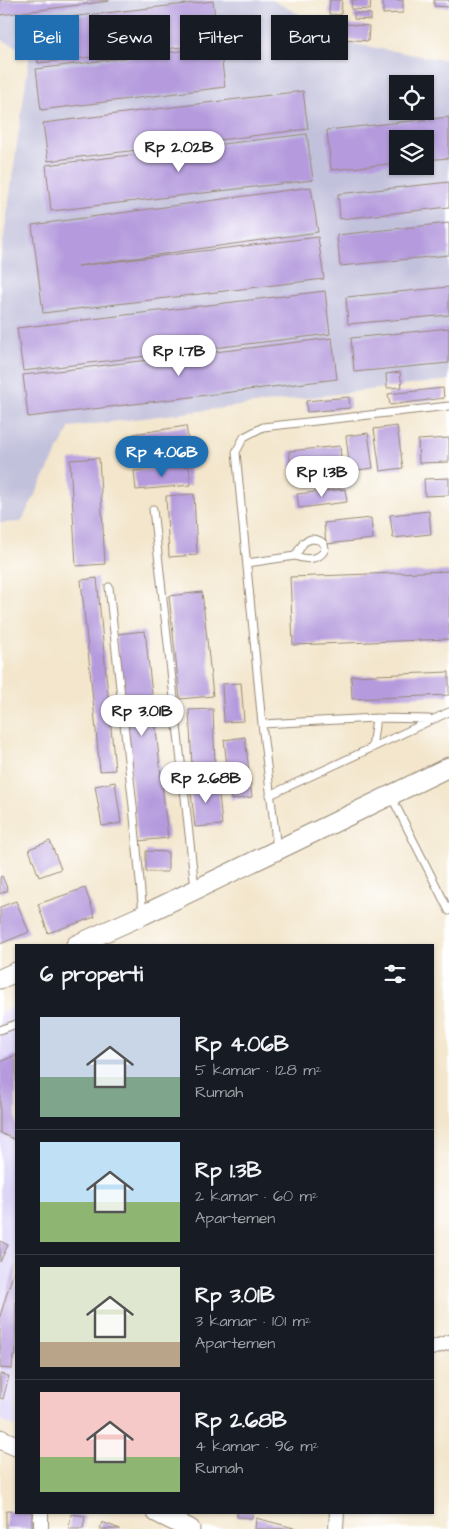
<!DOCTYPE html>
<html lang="id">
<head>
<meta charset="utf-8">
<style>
  body { margin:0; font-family:"Architects Daughter",sans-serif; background:#20242c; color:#f1f3f6; height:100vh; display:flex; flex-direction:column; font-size:19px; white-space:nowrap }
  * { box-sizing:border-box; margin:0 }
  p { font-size:16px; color:#9ea1a6 }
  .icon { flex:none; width:28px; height:28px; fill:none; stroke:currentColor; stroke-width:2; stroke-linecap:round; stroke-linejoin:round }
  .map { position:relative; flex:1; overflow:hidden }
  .drawer { position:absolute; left:15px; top:944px; width:419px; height:570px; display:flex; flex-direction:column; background:#171b24; border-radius:0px; box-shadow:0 1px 4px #0004 }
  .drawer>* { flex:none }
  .guide { position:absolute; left:15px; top:15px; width:420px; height:45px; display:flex; gap:10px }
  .fabs { position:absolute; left:389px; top:75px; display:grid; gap:10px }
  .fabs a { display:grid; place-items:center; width:45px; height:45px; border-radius:0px; background:#171b24; box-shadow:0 1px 4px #0004; font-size:25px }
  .price { position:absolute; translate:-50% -42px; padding:0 11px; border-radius:18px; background:#fff; color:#222; font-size:16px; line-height:32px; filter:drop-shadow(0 1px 2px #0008) }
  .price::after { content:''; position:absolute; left:50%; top:30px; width:15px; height:11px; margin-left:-8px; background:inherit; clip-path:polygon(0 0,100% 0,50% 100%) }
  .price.active { background:#1f6fb2; color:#fff }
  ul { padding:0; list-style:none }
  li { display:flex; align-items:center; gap:15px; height:125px; padding:0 25px }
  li+li { border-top:1px solid #363941 }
  li span { display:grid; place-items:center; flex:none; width:140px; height:100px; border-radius:0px; color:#555 }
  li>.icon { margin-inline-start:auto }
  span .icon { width:60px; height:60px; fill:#fffc; stroke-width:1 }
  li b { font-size:21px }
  h2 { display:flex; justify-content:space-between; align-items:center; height:60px; padding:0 25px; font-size:21px }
  .pill { padding:0 18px; border-radius:0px; background:#171b24; box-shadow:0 1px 4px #0004; font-size:18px; line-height:45px }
  .pill.active { background:#1f6fb2; color:#fff }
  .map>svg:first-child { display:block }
  .built { fill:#ddd5f6 }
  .industrial { fill:#c2c1dc; fill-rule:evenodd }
  .building { fill:#b59bdd }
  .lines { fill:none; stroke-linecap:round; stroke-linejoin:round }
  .service-casing { stroke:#978875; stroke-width:9 }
  .minor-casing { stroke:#978875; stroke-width:16 }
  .secondary-casing { stroke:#978875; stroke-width:21 }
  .service { stroke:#fff; stroke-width:7 }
  .minor { stroke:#fff; stroke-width:14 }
  .secondary { stroke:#fff; stroke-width:19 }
</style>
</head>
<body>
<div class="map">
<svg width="449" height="1529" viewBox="0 0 449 1529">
  <rect width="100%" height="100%" fill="#fff"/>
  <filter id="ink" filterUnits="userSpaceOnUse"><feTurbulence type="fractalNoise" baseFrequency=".02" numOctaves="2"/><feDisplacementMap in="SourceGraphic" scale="10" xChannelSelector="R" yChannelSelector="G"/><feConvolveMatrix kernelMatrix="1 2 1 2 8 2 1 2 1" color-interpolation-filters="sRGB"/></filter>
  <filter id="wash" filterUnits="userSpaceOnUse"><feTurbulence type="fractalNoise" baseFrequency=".0096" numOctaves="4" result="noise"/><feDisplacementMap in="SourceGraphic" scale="20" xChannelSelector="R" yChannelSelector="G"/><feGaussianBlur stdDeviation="1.12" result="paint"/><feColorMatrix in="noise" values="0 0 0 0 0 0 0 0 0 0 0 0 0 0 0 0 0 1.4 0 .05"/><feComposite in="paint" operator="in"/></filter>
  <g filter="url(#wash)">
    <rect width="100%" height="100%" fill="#f3e6cc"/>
    <path class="built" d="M16,1005V1427L0,1420V1013Z"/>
    <path class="industrial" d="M0,0H272L299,14L308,36L449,61V380L70,427L21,522L0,523V264L30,53L0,39ZM398,84H425V111H398ZM398,139H425V166H398Z"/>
    <g id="blocks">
      <path class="building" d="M0,0H109V1L0,15Z
        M330,0H342L341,15L329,14Z
        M352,0H371L370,10L351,9Z
        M383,0H403V13L383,14Z
        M434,0H449V7L434,6Z
        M213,1L218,43L38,63L33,21Z
        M354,13L371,14V20L354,19Z
        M345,24L369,26L368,41L344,39Z
        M329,25L340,26L339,40L328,39Z
        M220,46L225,87L41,110L36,69Z
        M303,91L308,129L48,161L43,123Z
        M449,117V158L425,160V139H398V163L331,170L327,130Z
        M307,134L313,180L51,211L46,165Z
        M449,182V207L340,219L338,194Z
        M311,187L318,232L78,266L318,237L324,279L43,313L32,225Z
        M449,223V255L340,266L337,235Z
        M449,287V315L348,324L346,297Z
        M325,291L330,334L23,371L17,328Z
        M449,328V363L354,372L351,338Z
        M332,338L337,379L28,417L23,375Z
        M400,372L402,387L387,388L386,374Z
        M443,388L444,398L390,405L388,394Z
        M349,397L350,408L307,412L306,401Z
        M186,426L191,457L138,466L133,434Z
        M397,426L403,468L380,471L374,429Z
        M368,433L373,468L350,471L346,436Z
        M449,438V462L419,463L418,440Z
        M340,446L342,472L292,477L289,451Z
        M99,458L105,564L76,566L70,460Z
        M189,466L191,485L136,490L134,471Z
        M449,478V495L425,496L424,479Z
        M345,489L347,502L299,508L297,494Z
        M194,494L197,555L169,557L166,496Z
        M429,511L431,534L393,538L390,515Z
        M371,518L373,539L326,544L324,523Z
        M449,571V639L293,645L290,577Z
        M97,578L115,770L100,771L81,580Z
        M202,592L213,696L180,699L169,596Z
        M145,631L168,838L138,841L116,634Z
        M449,672V695L352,699L351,676Z
        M241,683L244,721L224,722L222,684Z
        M213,709L215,765L192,766L189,710Z
        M245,737L252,797L231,800L224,740Z
        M115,782L121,823L102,826L95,786Z
        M218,782L222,825L195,827L190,784Z
        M50,841L61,869L39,877L29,849Z
        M146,851L168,852V872H146Z
        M2,876L8,890L0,894V877Z
        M85,888L95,917L48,933L38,904Z
        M16,901L29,932L0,944V907Z
        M16,1055V1140L0,1133V1062Z
        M0,1241L8,1245L0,1262Z
        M16,1264V1356H13L12,1369L0,1368V1316Z
        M0,1374L9,1376L3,1399L0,1398Z
        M6,1511L32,1512V1529H6Z
        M237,1512H253L252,1518L237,1517Z
        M71,1514L85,1516L83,1529H69Z
        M256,1518L294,1528V1529H255Z
        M102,1522L120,1529H100Z"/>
    </g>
  </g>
  <g filter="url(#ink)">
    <use href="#blocks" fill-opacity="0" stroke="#978875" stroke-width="1"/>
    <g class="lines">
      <defs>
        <path id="service" d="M153,509L195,888
          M311,539C337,540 323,567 295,556L304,542Z
          M247,563L295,556
          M109,587L133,806L143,914
          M262,724L376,718L429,719
          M372,748L376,718
          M270,795L449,712
          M391,796L449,911
          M277,849L262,724L236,452L244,437L263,427L449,406
          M0,1030L16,1024"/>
        <path id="minor" d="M432,1348L449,1342
          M41,1512V1529
          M336,1529L337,1512"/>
        <path id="secondary" d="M76,945L143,915L449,767
          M0,979L16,972
          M0,1439L16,1446
          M156,1512L190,1529"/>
      </defs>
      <use href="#service" class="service-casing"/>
      <use href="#minor" class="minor-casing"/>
      <use href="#secondary" class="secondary-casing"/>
      <use href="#service" class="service"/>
      <use href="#minor" class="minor"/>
      <use href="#secondary" class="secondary"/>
    </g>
  </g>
</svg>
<div class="fabs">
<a><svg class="icon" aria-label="locate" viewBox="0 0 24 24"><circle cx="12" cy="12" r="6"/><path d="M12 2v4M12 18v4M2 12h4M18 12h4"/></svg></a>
<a><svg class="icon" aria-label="layers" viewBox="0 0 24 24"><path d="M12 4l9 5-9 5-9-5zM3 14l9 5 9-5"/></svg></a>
</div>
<b class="price" style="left:179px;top:173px">Rp 2.02B</b>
<b class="price" style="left:179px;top:377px">Rp 1.7B</b>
<b class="price active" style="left:162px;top:478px">Rp 4.06B</b>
<b class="price" style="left:322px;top:498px">Rp 1.3B</b>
<b class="price" style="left:142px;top:737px">Rp 3.01B</b>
<b class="price" style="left:206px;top:804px">Rp 2.68B</b>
<div class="guide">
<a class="pill active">Beli</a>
<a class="pill">Sewa</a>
<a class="pill">Filter</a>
<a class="pill">Baru</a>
</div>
<section class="drawer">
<h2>6 properti<svg class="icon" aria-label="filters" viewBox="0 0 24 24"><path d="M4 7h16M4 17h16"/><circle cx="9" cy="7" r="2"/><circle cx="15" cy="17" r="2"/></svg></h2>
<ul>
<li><span style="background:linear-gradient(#c9d6e8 60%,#7fa58c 0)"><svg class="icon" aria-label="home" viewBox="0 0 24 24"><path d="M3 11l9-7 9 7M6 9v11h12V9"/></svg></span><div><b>Rp 4.06B</b><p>5 kamar · 128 m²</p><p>Rumah</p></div></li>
<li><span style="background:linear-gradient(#bfe0f5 60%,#8fb573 0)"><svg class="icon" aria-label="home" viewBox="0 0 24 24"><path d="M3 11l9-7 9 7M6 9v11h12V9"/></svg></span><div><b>Rp 1.3B</b><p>2 kamar · 60 m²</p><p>Apartemen</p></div></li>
<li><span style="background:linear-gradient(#dfe7d0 75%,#b9a48a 0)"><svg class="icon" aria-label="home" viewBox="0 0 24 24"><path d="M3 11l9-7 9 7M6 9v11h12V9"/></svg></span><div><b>Rp 3.01B</b><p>3 kamar · 101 m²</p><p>Apartemen</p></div></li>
<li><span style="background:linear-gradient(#f6c9c9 65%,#8fb573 0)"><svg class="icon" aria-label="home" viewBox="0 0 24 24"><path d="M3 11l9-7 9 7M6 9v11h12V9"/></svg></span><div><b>Rp 2.68B</b><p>4 kamar · 96 m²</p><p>Rumah</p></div></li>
</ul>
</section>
</div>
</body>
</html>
